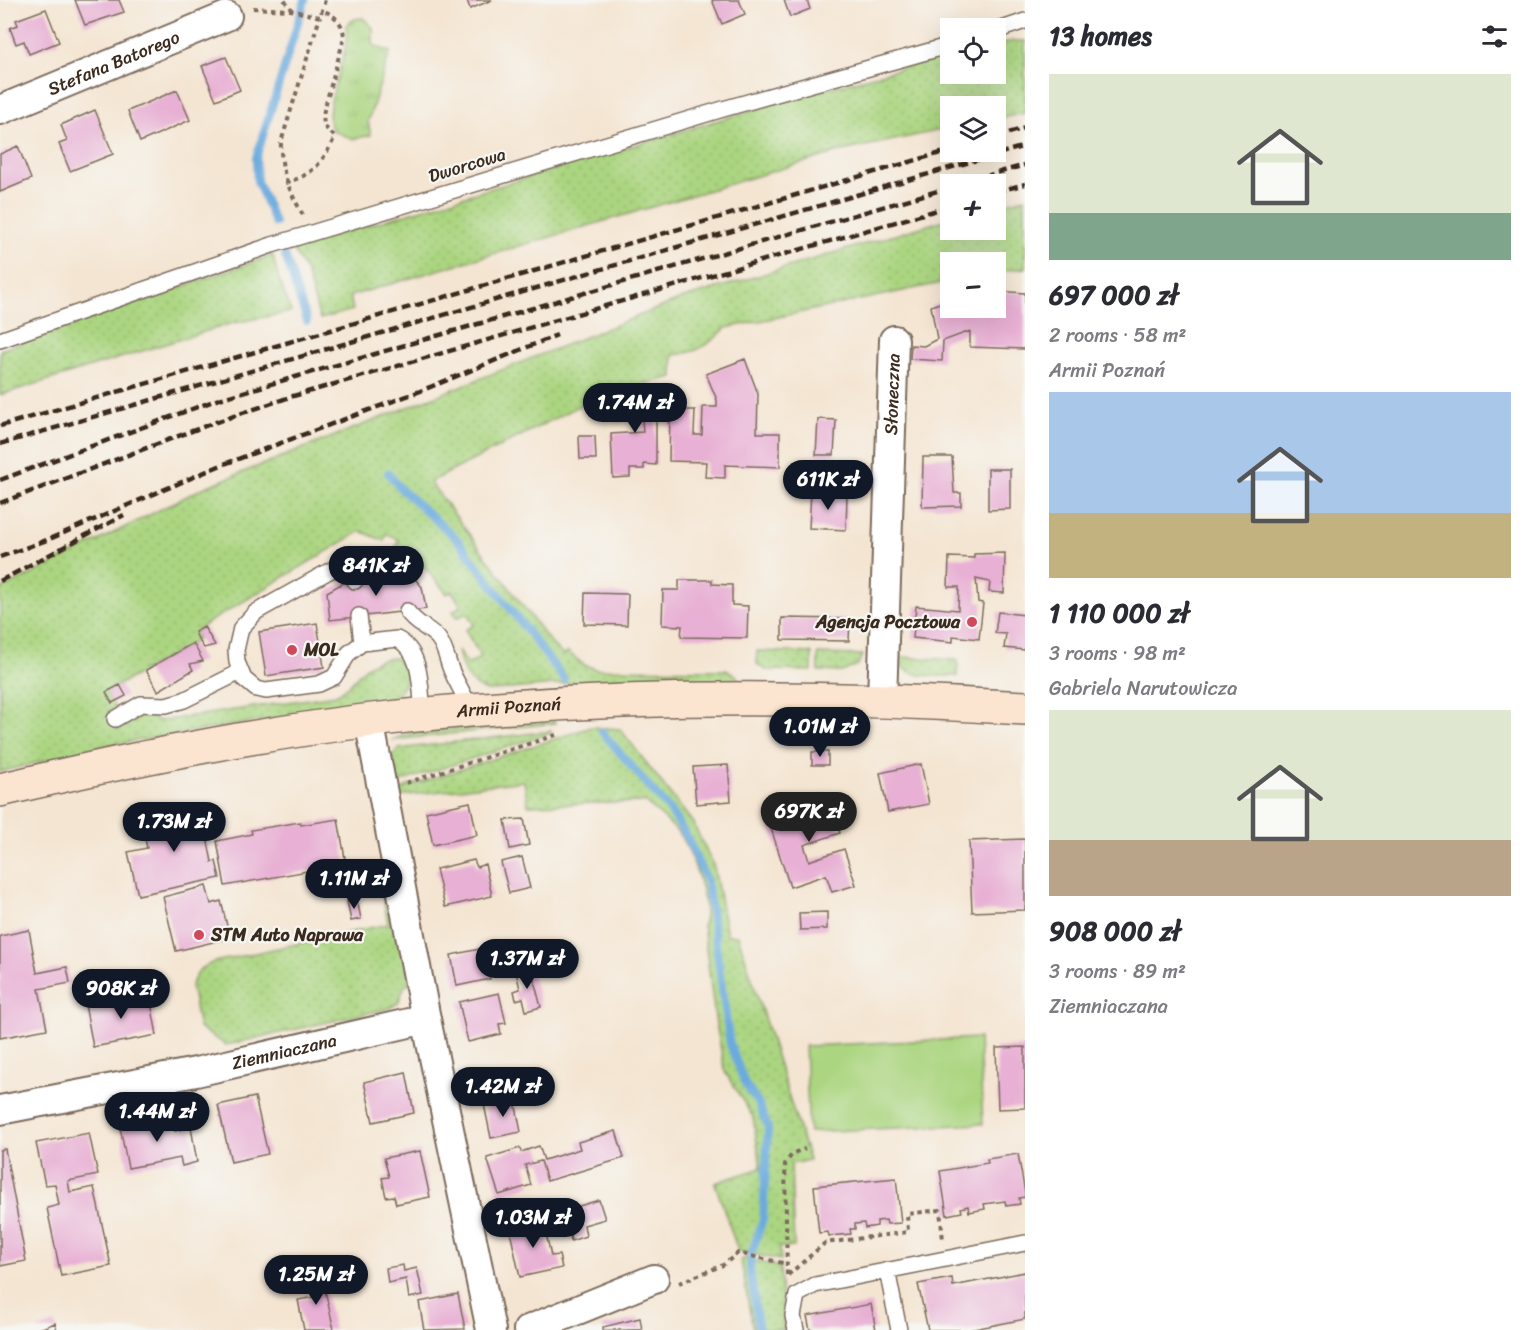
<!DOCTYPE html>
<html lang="en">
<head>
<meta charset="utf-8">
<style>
  body { margin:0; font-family:Sriracha,sans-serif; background:#f7f7f7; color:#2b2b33; height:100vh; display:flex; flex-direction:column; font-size:22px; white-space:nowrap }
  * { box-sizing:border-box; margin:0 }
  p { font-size:20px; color:#7c7c81 }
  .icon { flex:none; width:33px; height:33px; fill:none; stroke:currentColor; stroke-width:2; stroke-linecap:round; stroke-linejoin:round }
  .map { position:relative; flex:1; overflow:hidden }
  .drawer { display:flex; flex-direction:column; background:#fff; width:510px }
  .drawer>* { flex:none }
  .controls { position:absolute; left:940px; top:18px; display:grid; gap:12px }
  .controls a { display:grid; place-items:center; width:66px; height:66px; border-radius:0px; background:#fff; box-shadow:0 6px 24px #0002; font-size:30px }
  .price { position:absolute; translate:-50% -51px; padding:0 14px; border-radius:21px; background:#111827; color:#fff; font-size:20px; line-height:39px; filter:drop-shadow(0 2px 3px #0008) }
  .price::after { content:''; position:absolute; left:50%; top:36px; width:18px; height:14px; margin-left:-9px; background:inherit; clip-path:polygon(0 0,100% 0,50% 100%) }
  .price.on { background:#222; color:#fff }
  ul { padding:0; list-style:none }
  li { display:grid; align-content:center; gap:12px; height:318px; padding:0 24px }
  li span { display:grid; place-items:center; height:186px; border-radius:0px; color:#555 }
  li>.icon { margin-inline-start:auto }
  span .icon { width:108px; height:108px; fill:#fffc; stroke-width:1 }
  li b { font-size:26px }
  h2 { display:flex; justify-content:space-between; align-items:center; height:72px; padding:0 24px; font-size:26px }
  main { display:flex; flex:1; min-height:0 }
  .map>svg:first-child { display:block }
  .grass { fill:url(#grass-dots); stroke:#73804f; stroke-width:1.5 }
  .park { fill:url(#park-tufts); stroke:#73804f; stroke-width:1.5 }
  .pitch { fill:#abd580; stroke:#73804f; stroke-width:1.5 }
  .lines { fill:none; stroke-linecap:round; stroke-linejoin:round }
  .stream { stroke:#6aaadd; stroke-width:8 }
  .building { fill:#e8b0d4 }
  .lane-casing { stroke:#7c6b5d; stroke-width:18 }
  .street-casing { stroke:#7c6b5d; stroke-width:32 }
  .secondary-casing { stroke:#7c6b5d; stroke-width:36 }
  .path { stroke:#7c6b5d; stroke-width:4; stroke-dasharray:4.5 4.5; stroke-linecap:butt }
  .lane { stroke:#fff; stroke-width:15 }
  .street { stroke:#fff; stroke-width:28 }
  .secondary { stroke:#fce5d0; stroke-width:33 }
  .rail { stroke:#3b2a1e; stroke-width:4.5; stroke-dasharray:9 4.5; stroke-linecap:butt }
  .poi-dot { fill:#d1495b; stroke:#f6f6f2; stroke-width:2 }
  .labels { text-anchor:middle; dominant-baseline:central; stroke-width:4.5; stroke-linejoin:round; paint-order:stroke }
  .street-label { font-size:18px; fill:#3b2a1e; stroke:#f6f6f2 }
  .poi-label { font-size:18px; font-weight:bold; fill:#3b2a1e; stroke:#f6f6f2; text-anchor:start }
</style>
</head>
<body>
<main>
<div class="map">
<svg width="1025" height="1330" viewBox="0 0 1025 1330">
  <defs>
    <pattern id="grass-dots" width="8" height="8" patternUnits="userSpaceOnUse" patternTransform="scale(1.5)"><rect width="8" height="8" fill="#abd580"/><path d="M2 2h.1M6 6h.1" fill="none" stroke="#94b76e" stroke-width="1.8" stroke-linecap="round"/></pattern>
    <pattern id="park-tufts" width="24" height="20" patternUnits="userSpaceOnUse" patternTransform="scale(1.5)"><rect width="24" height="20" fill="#abd580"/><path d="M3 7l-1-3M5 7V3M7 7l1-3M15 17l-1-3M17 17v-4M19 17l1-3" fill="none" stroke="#94b76e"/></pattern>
  </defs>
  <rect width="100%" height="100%" fill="#f6f6f2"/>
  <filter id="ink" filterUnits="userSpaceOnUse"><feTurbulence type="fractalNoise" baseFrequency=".0167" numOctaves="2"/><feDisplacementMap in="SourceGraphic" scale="12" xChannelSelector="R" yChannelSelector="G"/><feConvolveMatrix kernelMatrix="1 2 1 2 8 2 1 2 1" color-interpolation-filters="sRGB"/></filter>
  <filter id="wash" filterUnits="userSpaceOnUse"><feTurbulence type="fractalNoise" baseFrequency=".008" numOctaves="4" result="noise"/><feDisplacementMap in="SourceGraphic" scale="24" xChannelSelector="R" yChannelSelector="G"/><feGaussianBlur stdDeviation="1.35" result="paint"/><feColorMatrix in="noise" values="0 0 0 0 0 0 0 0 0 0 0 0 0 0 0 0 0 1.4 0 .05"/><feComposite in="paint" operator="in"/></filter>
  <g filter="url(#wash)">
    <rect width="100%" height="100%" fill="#f4e5d2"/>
    <path class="grass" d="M1015,41H1025V113L996,119V106H951V128L842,151L350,296L353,310L320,319L306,272L292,248L779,102L942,57L951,55V74H996V44Z
      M1025,198V268L996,272V262H951V281L726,328C709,345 697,353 673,355V377L628,388L585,403L430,482L550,642L564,656L568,652L584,665L596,669L726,670L736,675L740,682L576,683L487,691C469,686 461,668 458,650L468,665L481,657L465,630L474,625L467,613L457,618L453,611L461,606L452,591L447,594L423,565L396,547L399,540L386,534L384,541L361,531L204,625L195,632L198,639L193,643L106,692L115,708L108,712L118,730L144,714L160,721L336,695C360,681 361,658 395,658L406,670C406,689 398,699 379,702L103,746L0,772V590L203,488L684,298L951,218V230H996V206Z
      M273,255C276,276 284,291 291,312L233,323L0,395V350Z
      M757,651L812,653V671L766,670L757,664Z
      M818,654L862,655L858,665L842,672L818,671Z
      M898,657L958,660L957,676C939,675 901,681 898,657Z
      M554,719L555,723L392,740L410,733Z
      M591,727L620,729L693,823L714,867L727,935H738L809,1160L791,1164L794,1247H780L781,1260L738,1251L715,1183L761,1168L753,1117L725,1072L715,1018L703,925C711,905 692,853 680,835C671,823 656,812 645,802L528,805L524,781L401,796V791L406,787Z
      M551,731V733L400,782L396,777L392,756L398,749Z
      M382,893L388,895L394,903L410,984L405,985L398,1003L390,1008L226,1045L199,1028L191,985L200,969L214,962L388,924Z
      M745,1258L780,1267L784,1330H753L741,1260Z"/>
    <path class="park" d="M363,18L373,28V45L390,52L368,122L371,135L353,139L333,131C318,108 352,58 346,25L355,19Z"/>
    <path class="pitch" d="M979,1038L983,1124L809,1132L805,1046Z"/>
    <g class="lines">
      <path class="stream" d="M275,223L257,181L256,158L305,0
        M285,255L307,321
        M388,473L401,489L457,539L564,679
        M602,732L671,812L686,835L707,882L730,1044L745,1084L758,1103L768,1127L763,1219L752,1252
        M751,1258L750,1270L759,1330"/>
    </g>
    <g id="blocks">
      <path class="building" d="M75,0H119L124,12L85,25Z
        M467,0H492L470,9Z
        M712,0H739L745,14L722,24Z
        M784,0H807L810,9L790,17Z
        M46,9L59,42L29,54L24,41L16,44L10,28L18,25L16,20Z
        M226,57L240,90L216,100L202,66Z
        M177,90L190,120L140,142L128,111Z
        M95,110L113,154L70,171L59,144L67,141L61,125Z
        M18,146L31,179L0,192V154Z
        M996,291L1025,293V349L970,347V331L943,341L942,361L910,359L911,345L924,346L937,339L931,306L951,299V308H996Z
        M745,359L758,394L757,433H780V467L725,465V478L705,477L706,462L669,461L670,410H695L694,435H702L703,407H717V400L706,374Z
        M656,387V465L644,464V469H630V477L613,478L611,434L643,432L642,418L615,421L613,399L641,397L640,388Z
        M818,419L836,420L834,455H816Z
        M579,436H595L596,459H580Z
        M923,457H952L954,493H961V506L922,507Z
        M988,469H1010V509L988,510Z
        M811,492L847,494L846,530L809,528Z
        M1005,553L1004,593L989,592L990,582L976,579L978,602L983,603L979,639L953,636V642L913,638L916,606L958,610L959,587H948L949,557L974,558V554Z
        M411,574L422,587L426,609L330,620L327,592L343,583Z
        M679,580H712V584L732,585V605L748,606L747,638L681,637L682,626L662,625L663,590H679Z
        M585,593L628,594L627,625L584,624Z
        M998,612L1025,615V650L1004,648L1006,634L995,633Z
        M782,618L850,619L849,641L782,640Z
        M317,623L324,667L266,676L259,632Z
        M204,627L215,645L204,648L198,639L195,632Z
        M193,643L203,661L190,664L193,670L158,691L146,670Z
        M120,685L126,696L112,703L106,692Z
        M812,752H828V765H812Z
        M921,764L929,804L888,812L880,773Z
        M728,765L731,801L696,804L693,767Z
        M826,793L840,833L804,845L809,861L844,849L856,885L832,892L826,875L790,887L766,813Z
        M470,802L477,835L433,845L426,812Z
        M205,807L210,831L206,832L212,862L216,861L220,878L138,895L128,852L147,848L141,820Z
        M338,819L346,864L225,886L217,841L252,834L251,830L300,822L301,825Z
        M524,819L529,845L510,849L505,820Z
        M1025,839V910L972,912L969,841Z
        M522,857L530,888L509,893L501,862Z
        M474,860L477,867L485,864L492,896L445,907L436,869Z
        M206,886L211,904L221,901L230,938L176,951L163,897Z
        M357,899L361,919L351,921L347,901Z
        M827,912V929L800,930L799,913Z
        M29,930L37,973L67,967L70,983L39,989L47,1029L0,1038V936Z
        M494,946L497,961L487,963L490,979L457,986L451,955Z
        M531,969L541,1007L526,1011L523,998L516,1000L514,991L520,989L516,972Z
        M149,992L157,1035L93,1047L85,1004Z
        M499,993L506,1023L499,1024L501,1034L468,1042L459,1002Z
        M1025,1047V1108L998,1109L996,1048Z
        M406,1072L414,1113L373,1122L364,1082Z
        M255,1097L268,1154L231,1162L218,1105Z
        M514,1097L521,1132L491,1138L484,1104Z
        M172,1117L175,1131L191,1127L197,1162L182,1166L180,1158L128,1168L120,1127Z
        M616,1131L624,1158L547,1181L541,1161L525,1165L531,1185L499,1195L487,1158L520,1148L521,1152L539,1146L544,1160L580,1149L578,1142Z
        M89,1133L98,1175L68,1181L70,1192L94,1187L111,1266L61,1276L47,1208L59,1205L55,1184L45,1185L36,1143Z
        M5,1149L26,1261L0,1266V1150Z
        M420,1151L430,1197L396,1204L394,1196L386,1197L382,1178L389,1177L384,1158Z
        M1018,1154L1025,1193V1197L1019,1198L1020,1204L1006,1206L1005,1201L984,1204L985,1209L969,1212L968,1206L961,1208L962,1212L947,1215L940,1171L988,1163L987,1159Z
        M896,1178L901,1223L887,1224L886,1220L877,1221V1226L865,1228L864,1223L855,1224V1229H850L851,1234L829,1236L828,1232L819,1233L814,1186Z
        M599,1200L605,1219L584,1225L586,1236L571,1241L566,1210Z
        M543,1220L551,1256L559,1255L562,1268L520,1277L509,1227Z
        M403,1265L404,1271L417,1268L423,1295L409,1298L406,1279L388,1283L386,1268Z
        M320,1268L334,1330H304L298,1300L315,1297L309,1270Z
        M1025,1272V1319L969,1330H928L918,1284L952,1278L953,1286Z
        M458,1294L465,1329L424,1330L419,1302Z
        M871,1304L876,1330H810L807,1316Z
        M640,1318L642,1330H603V1327Z
        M55,1323L57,1330H37Z"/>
    </g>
  </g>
  <g filter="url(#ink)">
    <use href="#blocks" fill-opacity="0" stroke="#7c6b5d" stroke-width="1.5"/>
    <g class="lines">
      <defs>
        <path id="lane" d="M996,31L1025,21
          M0,340L272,245L723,109L951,45
          M401,575L389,563L382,562L331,570L256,612L241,628L236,650L237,662L244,679L256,689L266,691L319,684L334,677L349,653L362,643L397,639C423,652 420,689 423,714
          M355,581L357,571L368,563
          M407,611C415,624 428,627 438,638C446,648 447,661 452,672C458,686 466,696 470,710
          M359,616L362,643
          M115,719L141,704L166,705L184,700L240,672
          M887,1270L899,1330
          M796,1330L793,1316L797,1295L815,1285L1025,1243"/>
        <g id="street">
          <path id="s1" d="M0,110L227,16"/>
          <path id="s2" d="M882,700L894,340"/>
          <path d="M369,720L426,1019L491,1330"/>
          <path id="s3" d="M0,1110L196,1072L426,1019"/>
          <path d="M528,1330L654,1279"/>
        </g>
        <g id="secondary">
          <path id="s4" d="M0,790C122,761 247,735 372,720C589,694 807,694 1025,708"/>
        </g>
      </defs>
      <use href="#lane" class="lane-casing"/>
      <use href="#street" class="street-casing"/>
      <use href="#secondary" class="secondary-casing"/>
      <path class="path" d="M284,0L291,9
        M253,8L291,10L320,17L325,0
        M285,183C315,174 321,164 335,137L324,126L323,114L344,38C344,24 335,15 322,10
        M303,215C289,190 280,171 281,142L320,17
        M406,783L556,735
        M787,1275L785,1164L793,1153L805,1149
        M788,1275L825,1243L908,1232L907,1214L940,1210L943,1240
        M679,1283L723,1265L738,1253L787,1264"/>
      <use href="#lane" class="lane"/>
      <use href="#street" class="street"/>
      <use href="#secondary" class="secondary"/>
      <path class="rail" d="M996,137L1025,128
        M958,184L1025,165
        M996,192L1025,184
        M0,426L951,150
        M0,444L1025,146
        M0,480L219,399L951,187
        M0,503L216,422L290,397L951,206
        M0,557L47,540L219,466L423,390L557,335
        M0,581L124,515"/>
    </g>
  </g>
  <g class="poi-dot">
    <circle cx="972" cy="622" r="6"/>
    <circle cx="292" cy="650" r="6"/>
    <circle cx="199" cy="935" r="6"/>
  </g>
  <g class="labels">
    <g class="street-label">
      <text stroke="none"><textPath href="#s1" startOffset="123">Stefana Batorego</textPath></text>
      <text transform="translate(467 165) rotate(-17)">Dworcowa</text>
      <text stroke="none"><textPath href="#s2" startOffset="306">Słoneczna</textPath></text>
      <text stroke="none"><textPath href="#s4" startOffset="516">Armii Poznań</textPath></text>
      <text stroke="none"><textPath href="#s3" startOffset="290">Ziemniaczana</textPath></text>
    </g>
    <g class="poi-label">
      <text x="960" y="622" text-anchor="end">Agencja Pocztowa</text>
      <text x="304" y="650">MOL</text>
      <text x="211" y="935">STM Auto Naprawa</text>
    </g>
  </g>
</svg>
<div class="controls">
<a><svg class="icon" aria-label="locate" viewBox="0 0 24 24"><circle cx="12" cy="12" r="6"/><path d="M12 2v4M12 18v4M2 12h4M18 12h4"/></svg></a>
<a><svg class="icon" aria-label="layers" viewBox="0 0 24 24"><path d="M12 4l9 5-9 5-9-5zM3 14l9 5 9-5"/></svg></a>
<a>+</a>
<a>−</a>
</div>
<b class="price" style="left:635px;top:434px">1.74M zł</b>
<b class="price" style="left:828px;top:511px">611K zł</b>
<b class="price" style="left:376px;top:597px">841K zł</b>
<b class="price" style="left:820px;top:758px">1.01M zł</b>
<b class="price on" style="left:809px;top:843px">697K zł</b>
<b class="price" style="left:174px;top:853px">1.73M zł</b>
<b class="price" style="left:354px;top:910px">1.11M zł</b>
<b class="price" style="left:527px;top:990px">1.37M zł</b>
<b class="price" style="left:121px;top:1020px">908K zł</b>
<b class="price" style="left:503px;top:1118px">1.42M zł</b>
<b class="price" style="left:157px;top:1143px">1.44M zł</b>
<b class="price" style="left:533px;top:1249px">1.03M zł</b>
<b class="price" style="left:316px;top:1306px">1.25M zł</b>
</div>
<section class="drawer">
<h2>13 homes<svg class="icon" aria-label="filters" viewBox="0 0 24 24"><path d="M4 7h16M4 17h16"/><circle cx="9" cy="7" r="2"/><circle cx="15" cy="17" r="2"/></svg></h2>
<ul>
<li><span style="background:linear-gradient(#dfe7d0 75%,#7fa58c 0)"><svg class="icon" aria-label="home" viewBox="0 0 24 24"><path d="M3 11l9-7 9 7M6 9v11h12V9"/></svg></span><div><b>697 000 zł</b><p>2 rooms · 58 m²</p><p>Armii Poznań</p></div></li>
<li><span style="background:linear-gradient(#a9c7e8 65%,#c2b280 0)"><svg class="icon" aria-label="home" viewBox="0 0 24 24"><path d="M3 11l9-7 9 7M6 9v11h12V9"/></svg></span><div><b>1 110 000 zł</b><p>3 rooms · 98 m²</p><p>Gabriela Narutowicza</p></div></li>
<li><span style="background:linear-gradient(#dfe7d0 70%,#b9a48a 0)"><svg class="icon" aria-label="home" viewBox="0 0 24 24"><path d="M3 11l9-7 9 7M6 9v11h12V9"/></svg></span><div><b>908 000 zł</b><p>3 rooms · 89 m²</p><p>Ziemniaczana</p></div></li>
</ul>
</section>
</main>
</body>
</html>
